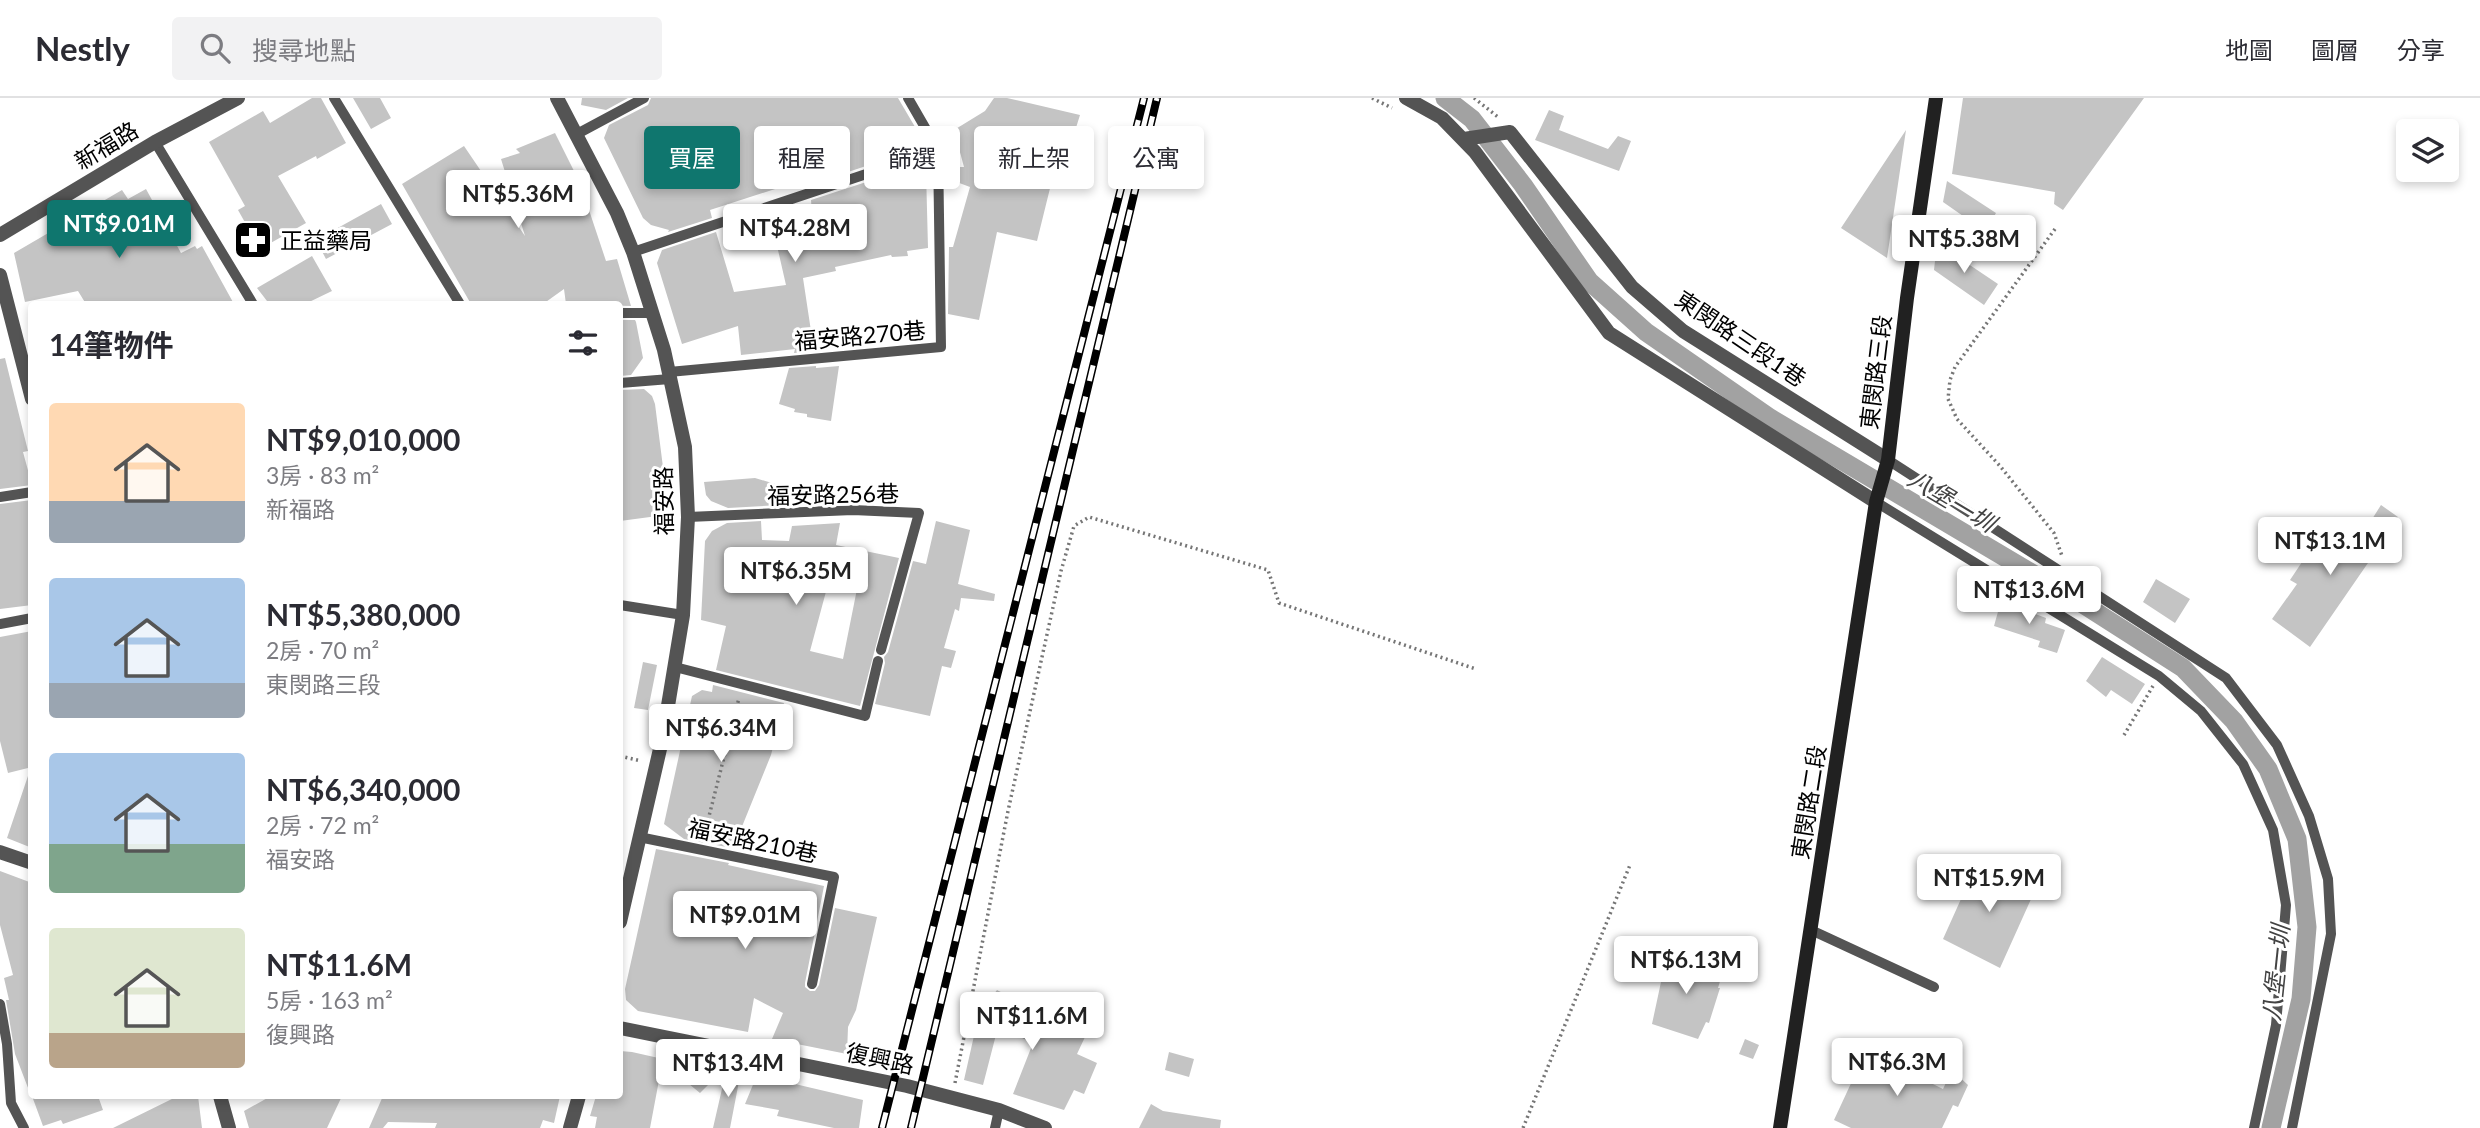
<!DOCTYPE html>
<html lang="zh-TW">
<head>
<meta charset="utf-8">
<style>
  body { margin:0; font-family:Lato,"Noto Sans TC",sans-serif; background:#f2f2f3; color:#2b2b33; height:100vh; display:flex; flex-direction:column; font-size:26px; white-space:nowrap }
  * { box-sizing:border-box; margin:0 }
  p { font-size:23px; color:#7c7c81 }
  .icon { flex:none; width:38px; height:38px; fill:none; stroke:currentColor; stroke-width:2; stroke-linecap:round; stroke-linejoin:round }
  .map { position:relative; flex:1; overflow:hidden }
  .panel { position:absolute; left:28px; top:203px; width:595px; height:798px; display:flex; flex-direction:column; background:#fff; border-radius:7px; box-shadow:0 4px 10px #0003 }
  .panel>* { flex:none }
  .guide { position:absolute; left:644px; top:28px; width:665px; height:63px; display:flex; gap:14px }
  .fabs { position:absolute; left:2396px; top:21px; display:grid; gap:14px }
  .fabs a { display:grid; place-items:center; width:63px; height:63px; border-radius:7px; background:#fff; box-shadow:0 4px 10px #0003; font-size:35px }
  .price { position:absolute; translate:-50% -60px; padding:0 16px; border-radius:7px; background:#fff; color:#222; font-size:23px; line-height:46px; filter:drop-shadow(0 2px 4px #0008) }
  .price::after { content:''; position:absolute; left:50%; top:42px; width:21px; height:16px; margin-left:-10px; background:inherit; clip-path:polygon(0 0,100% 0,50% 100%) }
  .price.current { background:#0f766e; color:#fff }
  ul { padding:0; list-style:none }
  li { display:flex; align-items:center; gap:21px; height:175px; padding:0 21px }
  li span { display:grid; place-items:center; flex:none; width:196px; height:140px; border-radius:7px; color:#555 }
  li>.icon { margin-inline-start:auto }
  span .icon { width:84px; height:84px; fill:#fffc; stroke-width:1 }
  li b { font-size:30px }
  h2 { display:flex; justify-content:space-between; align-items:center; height:84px; padding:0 21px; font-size:30px }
  .tag { padding:0 24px; border-radius:7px; background:#fff; box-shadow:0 4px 10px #0003; font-size:24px; line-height:63px }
  .tag.current { background:#0f766e; color:#fff }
  header { display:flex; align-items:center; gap:42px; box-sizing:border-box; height:98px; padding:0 35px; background:#fff; border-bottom:2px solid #e1e1e2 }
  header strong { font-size:33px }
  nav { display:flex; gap:38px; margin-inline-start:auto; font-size:24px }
  .search { width:490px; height:63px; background:#f2f2f3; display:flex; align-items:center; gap:18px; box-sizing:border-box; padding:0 24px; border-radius:7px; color:#7c7c81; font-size:26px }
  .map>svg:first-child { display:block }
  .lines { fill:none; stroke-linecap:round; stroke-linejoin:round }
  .canal { stroke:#a2a2a2; stroke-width:19 }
  .building { fill:#c4c4c4; fill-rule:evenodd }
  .path { stroke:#767676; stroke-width:3.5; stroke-dasharray:2 3.5; stroke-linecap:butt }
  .service { stroke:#545454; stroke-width:10 }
  .minor { stroke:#545454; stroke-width:14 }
  .tertiary { stroke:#545454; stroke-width:14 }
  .secondary { stroke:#212121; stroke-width:14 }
  .rail-casing { stroke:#000; stroke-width:8 }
  .rail { stroke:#fff; stroke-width:5; stroke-dasharray:16; stroke-linecap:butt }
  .labels { text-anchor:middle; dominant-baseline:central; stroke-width:6; stroke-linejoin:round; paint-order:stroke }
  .street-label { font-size:23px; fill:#000; stroke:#fff }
  .poi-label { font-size:23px; fill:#000; stroke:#fff; text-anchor:start }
  .water-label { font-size:24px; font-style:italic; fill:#434343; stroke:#fff }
</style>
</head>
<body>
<header>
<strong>Nestly</strong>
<div class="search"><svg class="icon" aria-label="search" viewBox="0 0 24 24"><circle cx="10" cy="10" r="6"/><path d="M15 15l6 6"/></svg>搜尋地點</div>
<nav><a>地圖</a><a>圖層</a><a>分享</a></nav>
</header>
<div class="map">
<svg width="2480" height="1030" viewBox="0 0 2480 1030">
  <rect width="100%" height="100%" fill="#fff"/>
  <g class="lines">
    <path class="canal" d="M1445,0L1472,21L1523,87L1589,183L1646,234L1770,320L2072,499L2183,570L2234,623L2268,671L2297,741L2307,829L2301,901L2271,1030"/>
  </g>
  <path class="building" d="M312,0H321L346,45L317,61L316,58L278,78L306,125L260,151L238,112L245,108L209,44L263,13L270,25Z
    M353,0H380L391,20L371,31Z
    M582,0H628L606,12L581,7Z
    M651,0H898L918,34V44L911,53L809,87V80L710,112L712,120L668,134L669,132L651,127L643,120L604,40L609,27L648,7Z
    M994,0H1007L1080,17L1064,68L1056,66L1037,143L997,134L979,222L948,216L949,149H953L970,89L946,80V69H964L954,32L985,13Z
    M1963,0H2144L2063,112L2054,106L2055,94L1952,76Z
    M1549,12L1564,18L1559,32L1608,51L1618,38L1631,43L1619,73L1535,42Z
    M1906,32L1887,160L1841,130Z
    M555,35L580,85L606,163L617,161L631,208L566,206L564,191L543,206H471L402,86L464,48L525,138L501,61L520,55L516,51Z
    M921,67L931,68V74L926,73L928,150L907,153L908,158L892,159L891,157L835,169L836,173L803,180L814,253L794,255L795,251L741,257L738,228L682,246L657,165L662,152L716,134L734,194L786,187L775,139L813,130L811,102L897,74L891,82L922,71Z
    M1947,83L1996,115L1992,122L2015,135L2006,148L1943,104Z
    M146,91L181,155L195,148L197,151L202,148L234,206H86L78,193L25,204L14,155L122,92L128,101Z
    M381,106L392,126L326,161L316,142Z
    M1937,145L1998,186L1984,207L1934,172Z
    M312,158L332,193L305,206H272L267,203L257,190Z
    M620,222H635L636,224L643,260L631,277L620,278Z
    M5,260L28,353L23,354L32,387L0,391V261Z
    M816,268V270L839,268L831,323L807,319V316L794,314L795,311L779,306L789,270Z
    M644,291L652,298L655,306L666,393L665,417L620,423V292Z
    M755,380L782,388L781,407L728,410L711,403L706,397L704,384Z
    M32,402V507L0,511V406Z
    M2381,407L2398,419L2377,448L2379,449L2310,549L2272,521L2297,486L2290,482L2312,449L2320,455L2341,423L2362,437Z
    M761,423L762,442L789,443L792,428L840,425L836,447L899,460L860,608L716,572L726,528L701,522L705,443L712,433L727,425ZM831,475L859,481L843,561L810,553Z
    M936,423L970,432L958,486L995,496L994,503L961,500L959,513L955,511L944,550L956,553L951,570L942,568L930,618L875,606L885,565L884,559L888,554L913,463L926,466Z
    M2156,481L2190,501L2175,525L2143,504Z
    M2001,503L2046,520L2045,525L2065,532L2057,555L2038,549L2040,543L1994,528Z
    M32,533V669L8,675L0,643V539Z
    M2102,559L2145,586L2132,606L2111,592L2106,599L2086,583Z
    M643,564L657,567L648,612L634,610Z
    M713,587L784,605L771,657L741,731L737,728L732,750L684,741L664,726L692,598L702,592L712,594Z
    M29,675L32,676V750L7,740Z
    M656,751L729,765L728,767L824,788L805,885V889L810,893H815L819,887L835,810L877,819L856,912L848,929L847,956L772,941L783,915L754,900L748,934L638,913L626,902L625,891Z
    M1979,761L2036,790L2000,870L1943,841Z
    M0,773L32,785L30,995L15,956L6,902H9L4,880L13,877L0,827Z
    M1667,856L1723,873L1718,890H1720L1709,925L1706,924L1698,941L1652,926Z
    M997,892L1085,939L1077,956L1097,965L1084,996L1074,992L1064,1012L1013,996L1033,945L998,929L983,987L964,982L983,898L991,900Z
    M1745,941L1759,947L1753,961L1739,956Z
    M620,953L632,954L663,961L650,1030H595L597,1019L590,1018L596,998H620Z
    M1866,953L1943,991L1952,972L1968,987L1958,1009L1953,1007L1942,1030H1851L1834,1022Z
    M1169,954L1194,961L1189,979L1165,972Z
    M696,962L726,969L700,995L689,986Z
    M727,969L741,973L730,1030H713Z
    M757,977L863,1002L859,1030H834L777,1018L779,1012L745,1006Z
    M32,998H98L103,1012L63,1026L61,1022L43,1028Z
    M178,998H198L202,1030H113Z
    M271,998H342L327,1030H249L244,1013Z
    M383,998H560L554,1025L543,1022L540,1030H435L437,1025L388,1024L383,1030H369Z
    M1151,1006L1163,1013L1221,1022L1220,1030H1139Z"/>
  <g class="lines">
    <path class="path" d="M1372,0L1392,10
      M1474,0L1498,19
      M2055,131L1955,269L1950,282L1948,301L1957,321L2000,368L2054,435L2062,458
      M2124,637L2153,588
      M620,658L641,663
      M704,738L739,600
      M955,985L1008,713L1061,473L1074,428L1089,419L1268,472L1279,505L1476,571
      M1523,1030L1630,767"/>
    <path class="service" d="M334,0L460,206
      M577,36L644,0
      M155,44L253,206
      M633,154L938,52L908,0
      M620,215H652
      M669,274L941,249L938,52
      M620,285L670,281
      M1888,362L2226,580L2277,647L2309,718L2328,781L2331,836L2292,1030
      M0,399L32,394
      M1876,404L2159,578L2201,613L2243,666L2273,732L2286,807L2276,927L2254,1030
      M688,419L853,412L919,415L881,552
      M620,507L683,517
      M0,526L32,520
      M675,569L865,618L878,563
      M639,739L834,779L812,886
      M1811,832L1934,889
      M0,906L7,946L11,1005L24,1030
      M995,1030L999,1012"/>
    <path class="minor" d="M557,0L617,115L633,154L664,252L685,349L688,419L683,517L663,638L620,824
      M1406,0L1442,20L1475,54L1609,235L1876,404
      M1464,41L1510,34L1632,189L1683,233L1888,362
      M0,137L155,44L238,0
      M0,177L32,301
      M220,998L229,1030
      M570,1030L579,998"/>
    <path class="tertiary" d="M0,754L32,765
      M620,930L907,988L999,1012L1045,1030"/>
    <path class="secondary" d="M1780,1030L1876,404L1888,362L1907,200L1936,0"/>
    <defs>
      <path id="rail" d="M882,1030L1144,0
        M911,1030L1157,0"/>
    </defs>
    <use href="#rail" class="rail-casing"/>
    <use href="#rail" class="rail"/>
  </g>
  <defs>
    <symbol id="pharmacy-square" viewBox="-11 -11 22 22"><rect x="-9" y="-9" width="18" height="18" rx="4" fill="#000" stroke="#fff"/><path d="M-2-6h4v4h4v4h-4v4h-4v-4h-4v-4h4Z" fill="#fff"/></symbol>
  </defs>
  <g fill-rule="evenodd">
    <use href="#pharmacy-square" x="231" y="120" width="44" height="44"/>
  </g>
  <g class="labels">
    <g class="street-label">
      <text transform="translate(106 47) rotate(-31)">新福路</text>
      <text transform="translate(860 237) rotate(-5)">福安路270巷</text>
      <text transform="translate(1741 240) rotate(34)">東閔路三段1巷</text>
      <text transform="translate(1875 274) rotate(-83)">東閔路三段</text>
      <text transform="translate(833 396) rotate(-1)">福安路256巷</text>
      <text transform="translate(663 403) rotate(-91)">福安路</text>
      <text transform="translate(1808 704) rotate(-81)">東閔路二段</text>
      <text transform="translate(753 742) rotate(12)">福安路210巷</text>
      <text transform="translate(880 960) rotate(12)">復興路</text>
    </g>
    <g class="poi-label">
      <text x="280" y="142">正益藥局</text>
    </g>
    <g class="water-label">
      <text transform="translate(1952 402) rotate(31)">八堡一圳</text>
      <text transform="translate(2275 875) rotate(-84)">八堡一圳</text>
    </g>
  </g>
</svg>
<div class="fabs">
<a><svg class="icon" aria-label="layers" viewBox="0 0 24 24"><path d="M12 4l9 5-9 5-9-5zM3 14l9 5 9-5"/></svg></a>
</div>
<b class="price" style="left:518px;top:132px">NT$5.36M</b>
<b class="price current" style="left:119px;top:162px">NT$9.01M</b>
<b class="price" style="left:795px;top:166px">NT$4.28M</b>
<b class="price" style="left:1964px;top:177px">NT$5.38M</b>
<b class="price" style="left:2330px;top:479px">NT$13.1M</b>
<b class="price" style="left:796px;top:509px">NT$6.35M</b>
<b class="price" style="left:2029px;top:528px">NT$13.6M</b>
<b class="price" style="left:721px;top:666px">NT$6.34M</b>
<b class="price" style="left:1989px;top:816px">NT$15.9M</b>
<b class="price" style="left:745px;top:853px">NT$9.01M</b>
<b class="price" style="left:1686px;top:898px">NT$6.13M</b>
<b class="price" style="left:1032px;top:954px">NT$11.6M</b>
<b class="price" style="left:1897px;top:1000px">NT$6.3M</b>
<b class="price" style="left:728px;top:1001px">NT$13.4M</b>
<div class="guide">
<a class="tag current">買屋</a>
<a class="tag">租屋</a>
<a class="tag">篩選</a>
<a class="tag">新上架</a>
<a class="tag">公寓</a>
</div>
<section class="panel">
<h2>14筆物件<svg class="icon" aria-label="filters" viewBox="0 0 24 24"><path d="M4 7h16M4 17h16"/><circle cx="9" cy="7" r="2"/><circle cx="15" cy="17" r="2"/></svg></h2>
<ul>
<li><span style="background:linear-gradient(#ffd9b3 70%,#9aa5b1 0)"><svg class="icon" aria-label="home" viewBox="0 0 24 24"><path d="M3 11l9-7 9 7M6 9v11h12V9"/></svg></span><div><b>NT$9,010,000</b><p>3房 · 83 m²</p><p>新福路</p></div></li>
<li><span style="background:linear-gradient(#a9c7e8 75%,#9aa5b1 0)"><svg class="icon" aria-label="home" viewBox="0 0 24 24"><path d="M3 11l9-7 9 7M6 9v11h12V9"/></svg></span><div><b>NT$5,380,000</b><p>2房 · 70 m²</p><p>東閔路三段</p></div></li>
<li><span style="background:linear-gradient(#a9c7e8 65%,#7fa58c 0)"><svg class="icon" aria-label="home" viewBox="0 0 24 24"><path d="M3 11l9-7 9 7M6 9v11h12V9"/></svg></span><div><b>NT$6,340,000</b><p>2房 · 72 m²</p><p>福安路</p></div></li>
<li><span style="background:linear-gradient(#dfe7d0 75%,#b9a48a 0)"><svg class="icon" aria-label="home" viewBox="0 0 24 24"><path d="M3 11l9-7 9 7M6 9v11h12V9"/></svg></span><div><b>NT$11.6M</b><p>5房 · 163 m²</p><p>復興路</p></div></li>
</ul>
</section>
</div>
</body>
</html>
